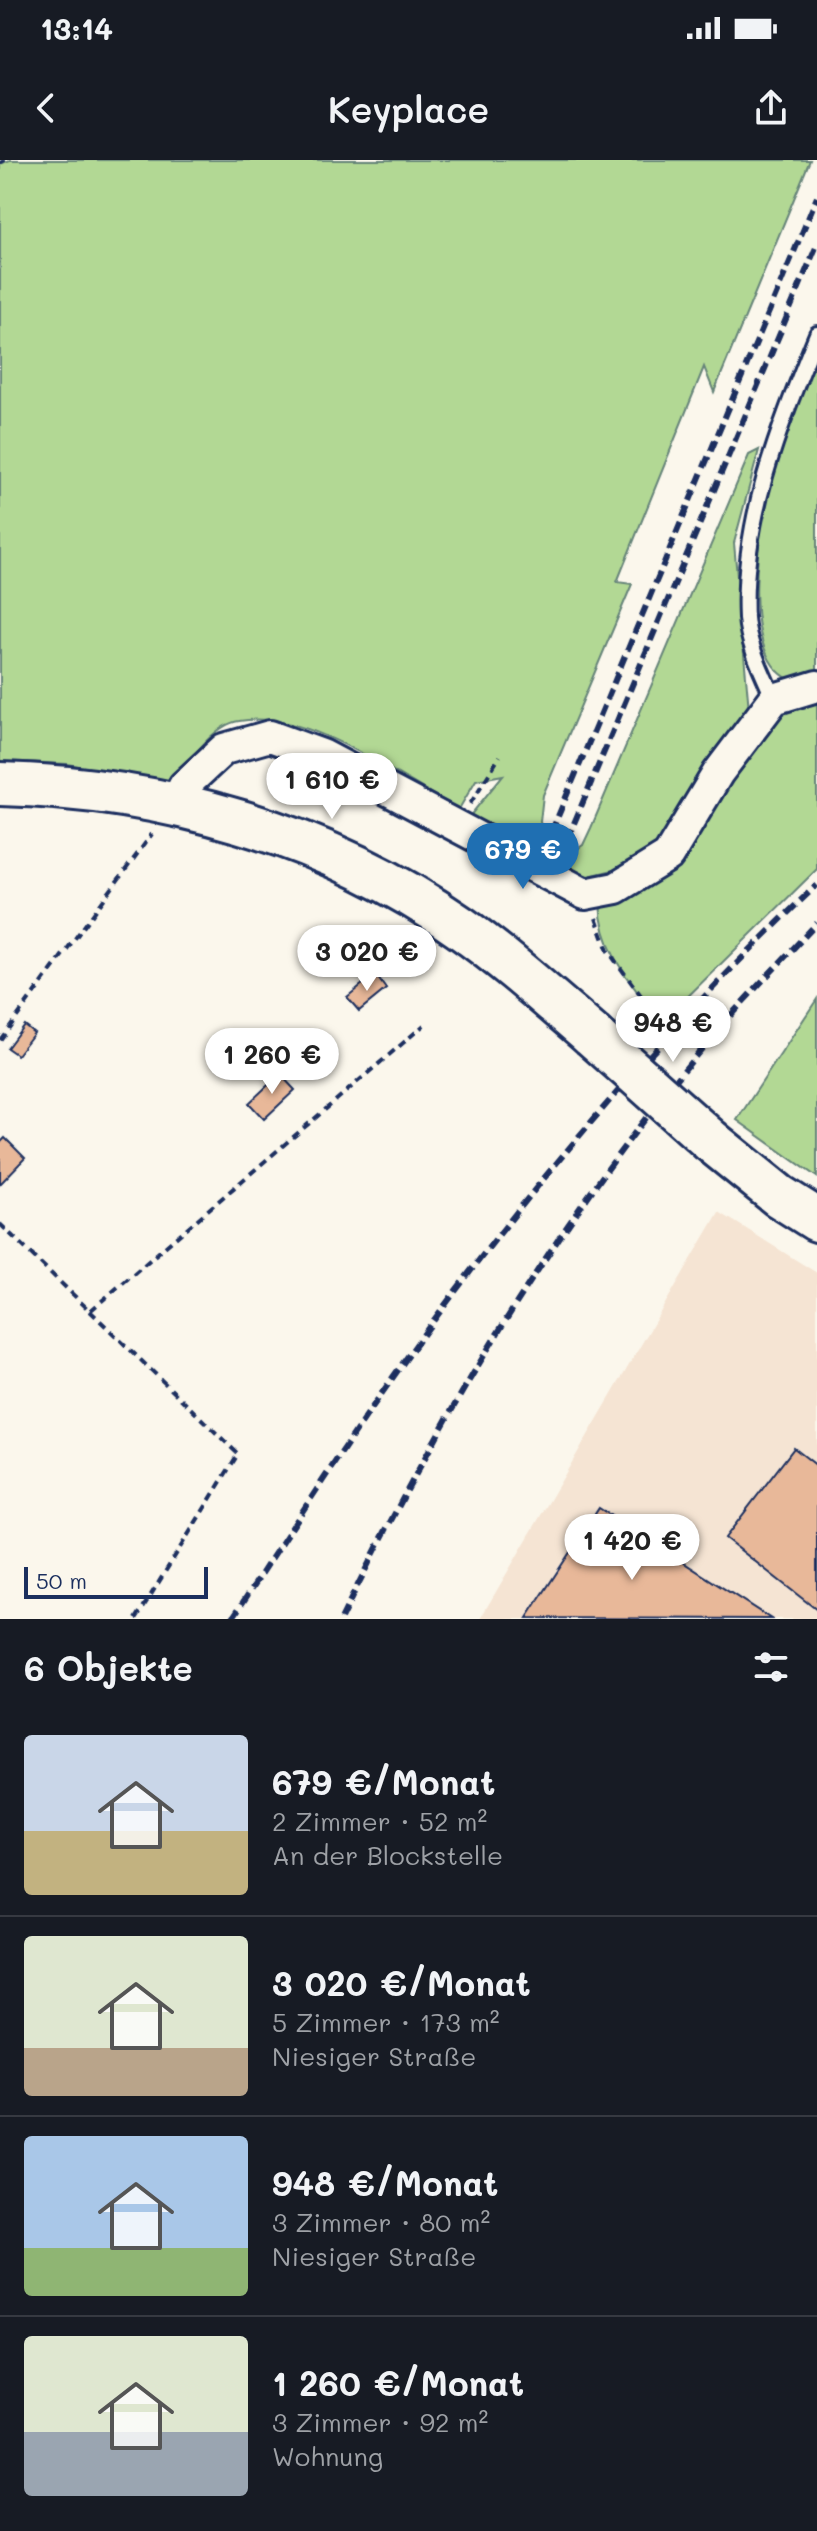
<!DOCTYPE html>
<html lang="de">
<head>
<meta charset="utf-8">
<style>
  body { margin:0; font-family:Mali,sans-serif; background:#20242c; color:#f1f3f6; height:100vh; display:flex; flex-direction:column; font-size:30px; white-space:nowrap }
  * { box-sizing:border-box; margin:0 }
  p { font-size:26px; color:#9ea1a6 }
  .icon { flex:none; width:44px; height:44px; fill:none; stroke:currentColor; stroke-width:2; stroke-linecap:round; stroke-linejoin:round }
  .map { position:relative; height:1459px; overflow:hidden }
  .side { display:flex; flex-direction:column; background:#171b24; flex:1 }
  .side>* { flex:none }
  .scale { position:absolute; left:24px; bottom:20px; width:184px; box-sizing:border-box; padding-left:8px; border:4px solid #1b2f5e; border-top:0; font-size:22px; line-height:28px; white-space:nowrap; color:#1b2f5e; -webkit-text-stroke:6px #fbf7ec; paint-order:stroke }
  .price { position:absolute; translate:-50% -68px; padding:0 18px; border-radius:28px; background:#fff; color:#222; font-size:26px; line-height:52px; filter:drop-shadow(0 2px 4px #0008) }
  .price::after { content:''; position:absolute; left:50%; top:48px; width:24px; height:18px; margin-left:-12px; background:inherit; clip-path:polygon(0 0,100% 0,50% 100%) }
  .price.active { background:#1f6fb2; color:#fff }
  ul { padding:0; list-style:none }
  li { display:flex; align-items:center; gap:24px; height:200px; padding:0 24px }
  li+li { border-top:2px solid #363941 }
  li span { display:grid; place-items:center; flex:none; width:224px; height:160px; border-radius:8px; color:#555 }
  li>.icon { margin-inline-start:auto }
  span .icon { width:96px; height:96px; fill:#fffc; stroke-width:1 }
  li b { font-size:34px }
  h2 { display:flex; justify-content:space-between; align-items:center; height:96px; padding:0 24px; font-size:34px }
  .status { display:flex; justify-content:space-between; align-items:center; height:56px; padding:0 40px; background:#171b24; direction:ltr }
  .status svg { height:22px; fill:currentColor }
  header { display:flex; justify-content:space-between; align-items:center; height:104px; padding:0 24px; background:#171b24; font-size:36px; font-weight:600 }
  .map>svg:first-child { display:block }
  .built { fill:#f5e4d3 }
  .green { fill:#b2d894; stroke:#668479; stroke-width:2 }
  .building { fill:#e8b899; stroke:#1b2f5e; stroke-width:2 }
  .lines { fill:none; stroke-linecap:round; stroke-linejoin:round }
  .lane-casing { stroke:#1b2f5e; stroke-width:20 }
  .street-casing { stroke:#1b2f5e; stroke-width:36 }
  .secondary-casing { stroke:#1b2f5e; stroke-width:48 }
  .path { stroke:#1b2f5e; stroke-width:4; stroke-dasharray:8 6; stroke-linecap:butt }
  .lane { stroke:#fbf7ec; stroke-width:14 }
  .street { stroke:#fbf7ec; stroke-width:30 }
  .secondary { stroke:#fbf7ec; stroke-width:42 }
  .rail { stroke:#1b2f5e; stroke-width:6; stroke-dasharray:12 6; stroke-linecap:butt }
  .secondary-bridge-casing { stroke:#1b2f5e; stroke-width:48; stroke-linecap:butt }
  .secondary-bridge { stroke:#fbf7ec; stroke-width:42 }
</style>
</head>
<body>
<div class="status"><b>13:14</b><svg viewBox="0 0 49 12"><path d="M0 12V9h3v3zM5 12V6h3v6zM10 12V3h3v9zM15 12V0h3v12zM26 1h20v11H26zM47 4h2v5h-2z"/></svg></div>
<header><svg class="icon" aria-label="back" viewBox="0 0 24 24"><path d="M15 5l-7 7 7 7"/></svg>Keyplace<svg class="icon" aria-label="share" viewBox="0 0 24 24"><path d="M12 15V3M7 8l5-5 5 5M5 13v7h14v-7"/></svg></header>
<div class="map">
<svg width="817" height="1459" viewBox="0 0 817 1459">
  <rect width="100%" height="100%" fill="#fbf7ec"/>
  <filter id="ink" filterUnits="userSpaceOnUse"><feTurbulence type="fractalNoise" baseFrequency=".0125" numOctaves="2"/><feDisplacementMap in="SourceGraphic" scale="16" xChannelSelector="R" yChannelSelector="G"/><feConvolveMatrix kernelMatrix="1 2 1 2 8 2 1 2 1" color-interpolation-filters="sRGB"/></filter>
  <g filter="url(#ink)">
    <path class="built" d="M719,1052L817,1113V1459H480Z"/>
    <path class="green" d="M10,0H810L714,232L704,207L617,422L632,424L543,635L540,662L548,689L568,695L583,685L591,668L749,295L759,290L734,383L749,550L665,684L633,705L589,716L572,713L465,662L503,615L476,620L459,649C398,618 309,548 239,561C212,565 188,603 173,623L68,604L0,601V4Z
      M817,191V523C725,534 761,349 775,301C785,263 803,227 817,191Z
      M817,538V709L664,860C631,829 601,790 600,742L615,733L785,547Z
      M817,839V1017L737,960Z"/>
    <path class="building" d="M375,814L386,829L359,851L347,837Z
      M24,865L34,873L17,895L7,888Z
      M280,914L295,930L264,959L249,943Z
      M5,978L25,998L0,1024V983Z
      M794,1288L817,1306V1450L725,1378Z
      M599,1348L771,1459L527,1458Z"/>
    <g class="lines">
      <defs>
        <path id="lane" d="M774,539C763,514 748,485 746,458C741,359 781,263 817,174"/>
        <path id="street" d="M175,644L184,626L224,589L270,576L322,595L585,734L616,728L668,696L718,613L774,539L817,526"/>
        <path id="secondary" d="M0,624C162,628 326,673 460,767C507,800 549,838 592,875
          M711,981L779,1036L817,1060"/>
      </defs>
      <use href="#lane" class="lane-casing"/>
      <use href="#street" class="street-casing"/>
      <use href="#secondary" class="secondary-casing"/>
      <path class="path" d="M0,3L5,0
        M470,644L500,596
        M596,758L608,791L648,845
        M0,880L152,674
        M0,1064L90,1151L424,865
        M90,1151L238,1294L136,1459"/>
      <use href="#lane" class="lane"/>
      <use href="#street" class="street"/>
      <use href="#secondary" class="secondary"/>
      <path class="rail" d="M551,673L817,37
        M567,680L817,85
        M232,1459C304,1349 375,1238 454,1133C563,988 684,850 817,725
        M341,1459C442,1253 561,1054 710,879C744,839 782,801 817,763"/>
      <defs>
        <path id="secondary-bridge" d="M592,875L711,981"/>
      </defs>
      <use href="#secondary-bridge" class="secondary-bridge-casing"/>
      <use href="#secondary-bridge" class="secondary-bridge"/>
    </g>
  </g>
</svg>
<div class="scale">50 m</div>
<b class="price" style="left:332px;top:661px">1 610 €</b>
<b class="price active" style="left:523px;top:731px">679 €</b>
<b class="price" style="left:367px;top:833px">3 020 €</b>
<b class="price" style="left:673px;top:904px">948 €</b>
<b class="price" style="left:272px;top:936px">1 260 €</b>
<b class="price" style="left:632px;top:1422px">1 420 €</b>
</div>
<section class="side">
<h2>6 Objekte<svg class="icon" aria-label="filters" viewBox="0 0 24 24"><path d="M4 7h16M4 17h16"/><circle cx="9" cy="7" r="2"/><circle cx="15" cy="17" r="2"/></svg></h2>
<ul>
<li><span style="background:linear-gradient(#c9d6e8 60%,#c2b280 0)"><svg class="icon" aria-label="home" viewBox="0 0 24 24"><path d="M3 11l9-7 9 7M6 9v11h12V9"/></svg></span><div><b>679 €/Monat</b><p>2 Zimmer · 52 m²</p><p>An der Blockstelle</p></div></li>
<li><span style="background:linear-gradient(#dfe7d0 70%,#b9a48a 0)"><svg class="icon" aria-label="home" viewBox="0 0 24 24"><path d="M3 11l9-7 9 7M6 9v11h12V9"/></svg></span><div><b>3 020 €/Monat</b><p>5 Zimmer · 173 m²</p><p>Niesiger Straße</p></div></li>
<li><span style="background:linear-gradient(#a9c7e8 70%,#8fb573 0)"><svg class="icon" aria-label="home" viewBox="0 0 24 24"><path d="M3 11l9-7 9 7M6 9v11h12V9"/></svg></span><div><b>948 €/Monat</b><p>3 Zimmer · 80 m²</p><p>Niesiger Straße</p></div></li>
<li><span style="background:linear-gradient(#dfe7d0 60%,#9aa5b1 0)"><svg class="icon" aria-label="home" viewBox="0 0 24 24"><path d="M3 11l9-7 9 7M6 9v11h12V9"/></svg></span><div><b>1 260 €/Monat</b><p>3 Zimmer · 92 m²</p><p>Wohnung</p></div></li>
</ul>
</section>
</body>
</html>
